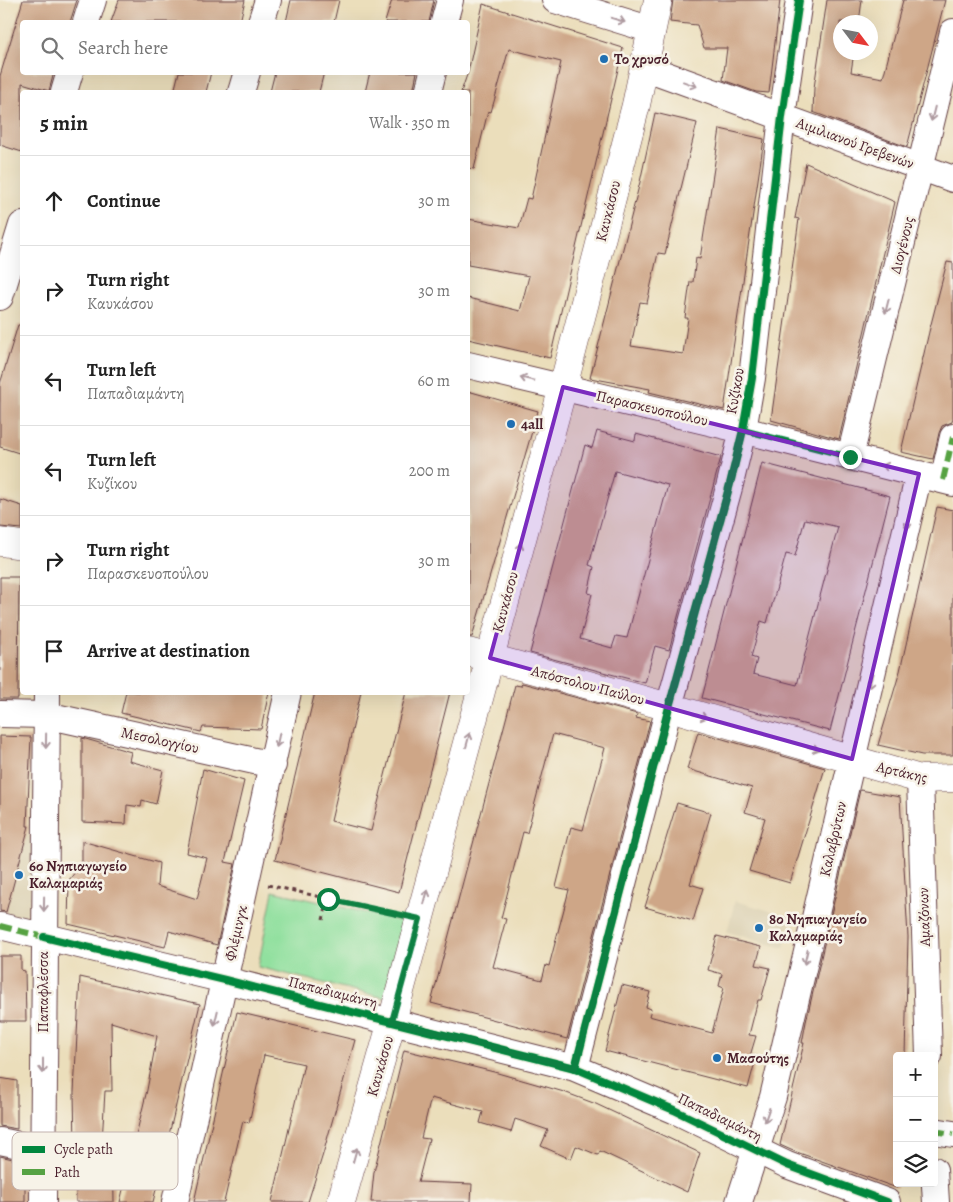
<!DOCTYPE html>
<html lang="en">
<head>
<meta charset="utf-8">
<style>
  body { margin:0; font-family:Alegreya,serif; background:#f6f6f6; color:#222 }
  .controls { position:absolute; right:15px; bottom:15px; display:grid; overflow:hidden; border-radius:5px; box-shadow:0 5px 20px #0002 }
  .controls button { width:45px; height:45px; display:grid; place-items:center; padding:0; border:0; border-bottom:1px solid #e0e0e0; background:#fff; color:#222; font:25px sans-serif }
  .compass { position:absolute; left:833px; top:15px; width:45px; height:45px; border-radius:50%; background:#fff; box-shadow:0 5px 20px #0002; rotate:122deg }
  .stop { position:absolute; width:15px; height:15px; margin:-11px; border:4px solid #0b8043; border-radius:50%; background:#fff }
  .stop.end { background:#0b8043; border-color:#fff; box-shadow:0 1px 5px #0008 }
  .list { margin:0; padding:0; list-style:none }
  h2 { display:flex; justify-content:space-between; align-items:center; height:65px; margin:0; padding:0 20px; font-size:21px }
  h2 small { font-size:16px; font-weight:400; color:#767676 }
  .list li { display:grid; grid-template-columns:32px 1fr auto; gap:15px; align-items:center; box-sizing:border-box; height:90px; padding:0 20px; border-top:1px solid #e0e0e0 }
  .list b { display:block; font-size:19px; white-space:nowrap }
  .list p { margin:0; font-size:16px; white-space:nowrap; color:#767676 }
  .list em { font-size:16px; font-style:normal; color:#767676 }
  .icon { flex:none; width:28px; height:28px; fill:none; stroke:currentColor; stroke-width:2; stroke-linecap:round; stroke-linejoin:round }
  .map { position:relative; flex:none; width:953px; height:1202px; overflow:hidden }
  .search { position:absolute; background:#fff; box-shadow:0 5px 20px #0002; left:20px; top:20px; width:450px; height:55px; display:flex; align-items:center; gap:12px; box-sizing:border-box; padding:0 18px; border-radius:5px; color:#767676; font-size:19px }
  .panel { position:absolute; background:#fff; box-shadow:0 5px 20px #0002; left:20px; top:90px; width:450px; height:605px; border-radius:5px }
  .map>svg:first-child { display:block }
  .built { fill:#dbd0b1 }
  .green { fill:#91e09f; stroke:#6e8065 }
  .building { fill:#cea687; fill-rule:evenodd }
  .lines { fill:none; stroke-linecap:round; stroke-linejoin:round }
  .minor-casing { stroke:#623c41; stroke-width:28 }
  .major-casing { stroke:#623c41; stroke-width:29 }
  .path { stroke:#623c41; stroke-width:3; stroke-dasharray:4 4; stroke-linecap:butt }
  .minor { stroke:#fff; stroke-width:26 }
  .major { stroke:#fff; stroke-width:28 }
  .quiet { stroke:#56a243; stroke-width:6; stroke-dasharray:12 6; stroke-linecap:butt }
  .cycleway-casing { stroke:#f7f3e8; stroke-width:11 }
  .cycleway { stroke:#00873e; stroke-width:8 }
  .oneway { stroke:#ae9aa0 }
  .route { stroke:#0b8043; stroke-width:6 }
  .marked { fill:#7b2cbf; fill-opacity:0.2; stroke:#7b2cbf; stroke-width:4; stroke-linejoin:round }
  .poi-dot { fill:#1f6fb2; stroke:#f7f3e8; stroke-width:2 }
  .labels { text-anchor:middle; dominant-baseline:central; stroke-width:5; stroke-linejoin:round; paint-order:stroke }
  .poi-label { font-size:15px; font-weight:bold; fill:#4a1f2b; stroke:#f7f3e8; text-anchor:start }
  .street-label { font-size:15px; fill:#4a1f2b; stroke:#f7f3e8 }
  .key { fill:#f7f3e8; stroke:#c3b3af; stroke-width:1 }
  .key-label { font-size:14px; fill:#4a1f2b }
</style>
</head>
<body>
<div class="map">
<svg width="953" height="1202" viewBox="0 0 953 1202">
  <rect width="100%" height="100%" fill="#f7f3e8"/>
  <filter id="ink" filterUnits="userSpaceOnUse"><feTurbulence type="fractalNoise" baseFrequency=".02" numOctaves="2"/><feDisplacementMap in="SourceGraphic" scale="10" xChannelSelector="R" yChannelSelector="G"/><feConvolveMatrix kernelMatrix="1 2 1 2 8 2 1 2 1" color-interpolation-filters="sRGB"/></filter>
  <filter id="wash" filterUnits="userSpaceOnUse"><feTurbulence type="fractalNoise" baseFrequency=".0096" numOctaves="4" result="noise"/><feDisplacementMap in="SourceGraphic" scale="20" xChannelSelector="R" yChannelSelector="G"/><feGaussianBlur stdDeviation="1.12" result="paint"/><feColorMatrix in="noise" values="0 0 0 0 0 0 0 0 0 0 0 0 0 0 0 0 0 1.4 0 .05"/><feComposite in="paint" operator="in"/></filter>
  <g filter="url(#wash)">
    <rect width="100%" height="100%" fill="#ebdebb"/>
    <path class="built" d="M0,834L38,836L37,923L0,915Z
      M735,901L792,917L784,948L727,932Z"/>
    <path class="green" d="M273,891L405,922L385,998L258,967Z"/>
    <g id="blocks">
      <path class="building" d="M23,0H77L70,22H22V72H54L49,91L22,83V152L0,145V76Z
        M119,0H245L240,22H111Z
        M291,0H339L334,22H286Z
        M392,0H434L429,22H385Z
        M673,0H780L769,93L756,92L723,80L727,48H704L697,25L670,22Z
        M827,0H862L859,22H840V52H854L851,72L883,78L903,0H945L907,147L813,112L814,88Z
        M483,4L623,48L550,358L468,339V298L520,311L529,276L468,265V219L519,228L527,198L531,199L561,62L509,49L491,112L488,111L474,169L468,168V92H461L468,72Z
        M179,72H211L206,92H174Z
        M275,72H324L319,92H270Z
        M370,72H417L413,92H365Z
        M655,113L697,123L665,254L658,253L647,303L640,302L631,346L683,354L688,318H685L690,282H693L696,258L700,259L720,129L764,139L724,410L649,392L650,389L590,378L640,182Z
        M806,163L895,202L839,439L771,420L799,219L795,218Z
        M947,262L953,263V418L952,422L942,426L939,433L933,459L901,452L929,332Z
        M18,325H22V454L0,447V384Z
        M468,391L538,411L472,637H468Z
        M597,431L635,441L636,434L721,457L669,650L655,646L645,683L530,653L585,445L592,448ZM615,471L668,485L627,638L616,636L612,648L580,639L592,594L588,593L594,567L589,565Z
        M762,463L890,496L830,731L702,698ZM805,519L838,527L797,685L753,674L757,659L751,657L761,621L767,623L786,554L795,556Z
        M0,499L22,506V529L0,527Z
        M937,507L953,510V755H922L878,745L900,671Z
        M0,577H19L18,699H0Z
        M522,683L637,714L636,718L650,721L567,1039L431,1003L515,685L521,686ZM553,734L605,748L583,830L571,827L556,887L569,890L549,966L546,965L542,980L493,967L506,919L501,918L523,832L527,833Z
        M126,692H269L261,729L203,727L201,732L121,713Z
        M315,692H361L331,821L371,831L406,692H450L399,892L275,860Z
        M698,732L825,768L790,883L749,871L765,818L745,812L752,788L687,769Z
        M0,736L31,737L27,826H29L6,912L0,911Z
        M82,738L131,752L129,761L163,770L156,804L142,800L141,807L127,805L126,824L82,822Z
        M203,769L244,781L225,862L235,864L217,945L169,931L165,947L68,924L69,880L82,863V841L159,863L157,886L197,899L207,858L187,853Z
        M860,790L900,797L908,937L905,1056H897V1188L791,1150L780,1145L804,1043H802L806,1022Z
        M677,803L711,813L690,884L703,888L693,921L645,907Z
        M717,936L761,947L756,965L770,968L761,1000H758L749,1035L756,1036L750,1056L756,1058L748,1088L605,1051L622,985L650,992L646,1007L651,1009L649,1016L712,1033L724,988L719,986L722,974L708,970Z
        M0,956H21V970L25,971L26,1021H0Z
        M80,977L200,1004L153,1202H120L147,1090L157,1036L111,1022L112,1091H105L102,1142H113L114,1202H76L74,1092Z
        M237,1012L355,1040L323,1154L308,1202H272L304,1064L264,1055L249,1123L243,1121L224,1202H194Z
        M404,1050L494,1072L564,1092L596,1104L700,1153L687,1192L600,1151L598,1155L576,1146L571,1159L541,1146L548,1130L515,1119L511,1132L480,1123L483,1112L431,1098L421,1138L429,1139L418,1182L472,1184L471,1202H371L374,1172Z
        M0,1078L17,1081V1129L0,1126Z
        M0,1156L25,1162V1202H0Z"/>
    </g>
  </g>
  <g filter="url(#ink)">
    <use href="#blocks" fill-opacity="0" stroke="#623c41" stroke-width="1"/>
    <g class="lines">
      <defs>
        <path id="minor" d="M555,0L652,30
          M86,22L93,0
          M261,22L268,0
          M444,22L450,0
          M644,67L953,179
          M64,92L70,72
          M241,92L247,72
          M428,92L433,72
          M0,297L22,225
          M468,365L743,430L953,483
          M850,457L953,32
          M943,480L953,437
          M0,714L46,715L273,765
          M920,779L929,1056
          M0,926L225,980L575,1068L674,1110L787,1165L887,1202
          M575,1068L669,707L730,484L743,430L752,378L782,117L799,0
          M934,1131L953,1134
          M0,1141L43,1150
          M934,1170L936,1202
          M43,1202L47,692
          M175,1202L288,692
          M739,1202L773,1097L919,474"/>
        <path id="major" d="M0,542L22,545
          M468,652L669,707L920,779L953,778
          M341,1202L392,1021L563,387L636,105L658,0"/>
      </defs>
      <use href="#minor" class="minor-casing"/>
      <use href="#major" class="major-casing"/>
      <path class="path" d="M268,885L396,914
        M323,920L328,899"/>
      <use href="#minor" class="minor"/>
      <use href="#major" class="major"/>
      <path class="quiet" d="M943,480L953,437
        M0,926L44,937
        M934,1131L953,1134"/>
      <defs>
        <path id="cycleway" d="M44,937L225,980L575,1068L674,1110L787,1165L887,1202
          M575,1068L669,707L730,484L743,430L752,378L782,117L799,0"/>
      </defs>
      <use href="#cycleway" class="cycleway-casing"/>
      <use href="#cycleway" class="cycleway"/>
    </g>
    <defs><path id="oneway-shaft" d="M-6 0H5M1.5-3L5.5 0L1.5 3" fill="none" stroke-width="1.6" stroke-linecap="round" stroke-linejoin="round" transform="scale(1.25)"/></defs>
    <g class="oneway">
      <use href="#oneway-shaft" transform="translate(618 20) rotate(17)"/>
      <use href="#oneway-shaft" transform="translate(690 84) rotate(20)"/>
      <use href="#oneway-shaft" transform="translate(933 114) rotate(104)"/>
      <use href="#oneway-shaft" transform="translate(887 306) rotate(104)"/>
      <use href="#oneway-shaft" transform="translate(527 379) rotate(-167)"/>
      <use href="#oneway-shaft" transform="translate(889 467) rotate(-166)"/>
      <use href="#oneway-shaft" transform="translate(908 522) rotate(103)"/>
      <use href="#oneway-shaft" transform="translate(519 550) rotate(-75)"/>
      <use href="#oneway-shaft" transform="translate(871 680) rotate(103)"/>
      <use href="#oneway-shaft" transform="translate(700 716) rotate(16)"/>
      <use href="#oneway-shaft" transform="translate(278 740) rotate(102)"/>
      <use href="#oneway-shaft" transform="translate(468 740) rotate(-75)"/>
      <use href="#oneway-shaft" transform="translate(46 741) rotate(91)"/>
      <use href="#oneway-shaft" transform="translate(812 748) rotate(16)"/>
      <use href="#oneway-shaft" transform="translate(426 897) rotate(-75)"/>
      <use href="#oneway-shaft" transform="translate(44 904) rotate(91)"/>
      <use href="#oneway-shaft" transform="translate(806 957) rotate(103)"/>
      <use href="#oneway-shaft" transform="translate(216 1018) rotate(103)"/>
      <use href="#oneway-shaft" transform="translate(43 1066) rotate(90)"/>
      <use href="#oneway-shaft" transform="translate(767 1115) rotate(109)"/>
      <use href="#oneway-shaft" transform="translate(355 1155) rotate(-74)"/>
    </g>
  </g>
  <g class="lines" filter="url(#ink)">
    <path class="route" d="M328,899L420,919L392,1021L575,1068L669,707L730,484L743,430L850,457"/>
  </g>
  <path class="marked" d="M563,387L919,474L852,759L490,658Z"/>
  <g class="poi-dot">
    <circle cx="604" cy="59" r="5"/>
    <circle cx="511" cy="424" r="5"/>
    <circle cx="19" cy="875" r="5"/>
    <circle cx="759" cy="928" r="5"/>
    <circle cx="717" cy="1058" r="5"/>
  </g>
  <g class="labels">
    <g class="poi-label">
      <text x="614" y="59">Το χρυσό</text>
      <text x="521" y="424">4all</text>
      <text x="29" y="866">6ο Νηπιαγωγείο<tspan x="29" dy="17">Καλαμαριάς</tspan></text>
      <text x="769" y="919">8ο Νηπιαγωγείο<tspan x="769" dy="17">Καλαμαριάς</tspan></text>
      <text x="727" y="1058">Μασούτης</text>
    </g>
    <g class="street-label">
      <text transform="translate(855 143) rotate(20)">Αιμιλιανού Γρεβενών</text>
      <text transform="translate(608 211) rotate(-76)">Καυκάσου</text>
      <text transform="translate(902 245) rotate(-76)">Διογένους</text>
      <text transform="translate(735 391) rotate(-80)">Κυζίκου</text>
      <text transform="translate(652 408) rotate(13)">Παρασκευοπούλου</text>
      <text transform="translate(505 602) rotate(-75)">Καυκάσου</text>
      <text transform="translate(588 685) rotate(15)">Απόστολου Παύλου</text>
      <text transform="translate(160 740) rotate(12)">Μεσολογγίου</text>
      <text transform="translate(902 772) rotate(13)">Αρτάκης</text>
      <text transform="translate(833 839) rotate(-77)">Καλαβρύτων</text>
      <text transform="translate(924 917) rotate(-92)">Αμαζόνων</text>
      <text transform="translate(236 933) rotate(-77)">Φλέμινγκ</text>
      <text transform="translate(43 992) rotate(-90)">Παπαφλέσσα</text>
      <text transform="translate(333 992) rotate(14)">Παπαδιαμάντη</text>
      <text transform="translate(380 1066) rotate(-74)">Καυκάσου</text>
      <text transform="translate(720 1117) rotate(26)">Παπαδιαμάντη</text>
    </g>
  </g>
  <rect x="12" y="1132" width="166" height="58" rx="8" class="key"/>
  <rect x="22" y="1146" width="23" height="7" fill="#00873e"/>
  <rect x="22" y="1169" width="23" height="6" fill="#56a243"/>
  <g class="key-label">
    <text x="54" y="1154">Cycle path</text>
    <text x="54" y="1177">Path</text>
  </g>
</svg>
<div class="controls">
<button>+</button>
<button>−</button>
<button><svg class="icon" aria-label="layers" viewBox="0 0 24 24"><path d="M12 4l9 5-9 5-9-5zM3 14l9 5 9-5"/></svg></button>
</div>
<svg class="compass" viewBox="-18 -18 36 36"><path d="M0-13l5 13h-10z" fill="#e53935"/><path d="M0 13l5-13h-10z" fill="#767676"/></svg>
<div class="stop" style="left:328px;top:899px"></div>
<div class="stop end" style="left:850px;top:457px"></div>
<div class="search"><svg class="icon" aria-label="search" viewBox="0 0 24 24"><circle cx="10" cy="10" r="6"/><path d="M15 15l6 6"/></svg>Search here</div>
<section class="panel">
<h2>5 min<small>Walk · 350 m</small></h2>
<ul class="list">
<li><svg class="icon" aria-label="ahead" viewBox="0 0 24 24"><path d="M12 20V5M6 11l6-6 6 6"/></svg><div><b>Continue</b></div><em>30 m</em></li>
<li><svg class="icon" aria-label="right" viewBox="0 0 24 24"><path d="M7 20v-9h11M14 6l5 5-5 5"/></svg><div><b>Turn right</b><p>Καυκάσου</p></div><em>30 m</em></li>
<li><svg class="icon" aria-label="left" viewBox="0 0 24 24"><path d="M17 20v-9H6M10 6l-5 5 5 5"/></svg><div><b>Turn left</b><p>Παπαδιαμάντη</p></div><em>60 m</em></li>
<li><svg class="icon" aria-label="left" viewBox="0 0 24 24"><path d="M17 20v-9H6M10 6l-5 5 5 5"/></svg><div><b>Turn left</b><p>Κυζίκου</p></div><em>200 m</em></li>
<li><svg class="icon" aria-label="right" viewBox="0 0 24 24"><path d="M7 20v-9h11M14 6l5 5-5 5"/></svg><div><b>Turn right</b><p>Παρασκευοπούλου</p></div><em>30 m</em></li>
<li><svg class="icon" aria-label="arrive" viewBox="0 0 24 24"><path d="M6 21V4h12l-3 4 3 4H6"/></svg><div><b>Arrive at destination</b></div></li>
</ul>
</section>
</div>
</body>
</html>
